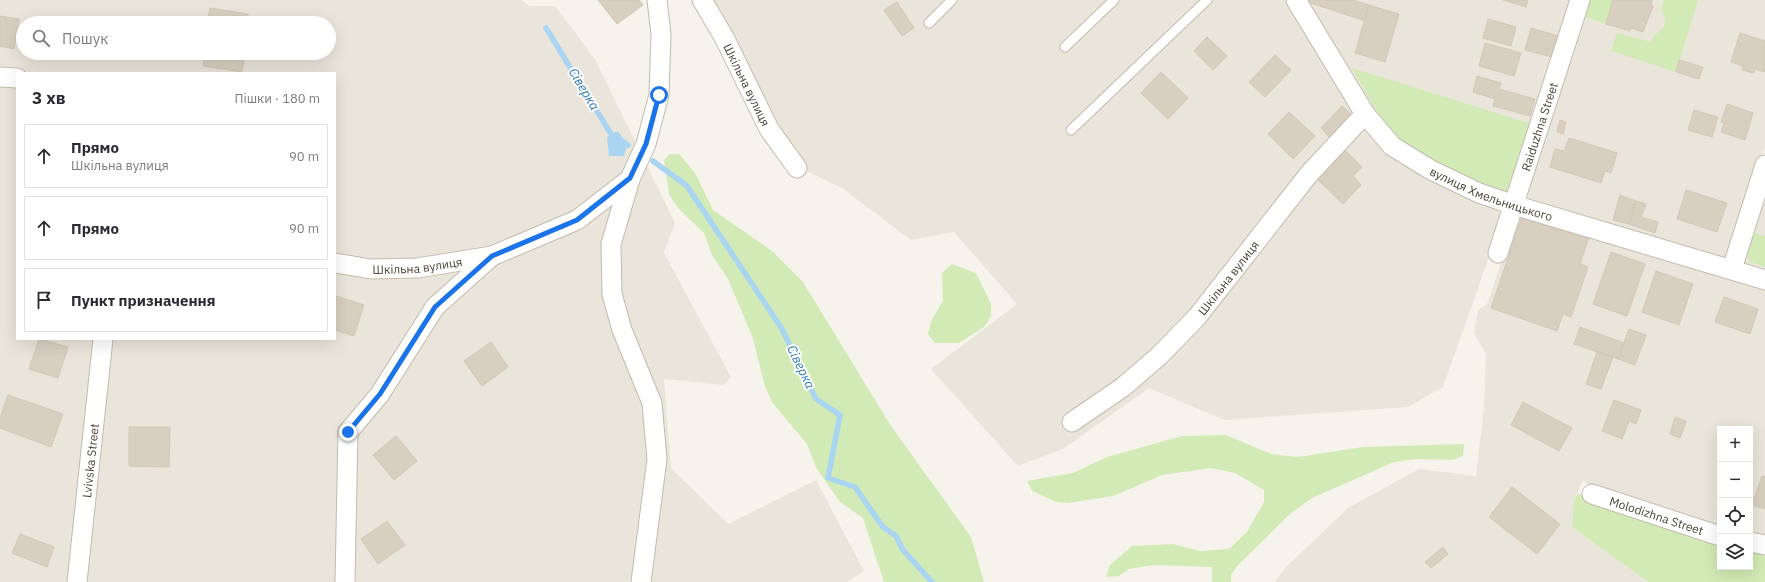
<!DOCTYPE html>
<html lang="uk">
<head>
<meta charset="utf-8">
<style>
  body { margin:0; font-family:"IBM Plex Sans",sans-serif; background:#f7f7f7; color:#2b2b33 }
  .controls { position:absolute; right:12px; bottom:12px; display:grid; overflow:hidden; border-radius:0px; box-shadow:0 4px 16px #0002 }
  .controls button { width:36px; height:36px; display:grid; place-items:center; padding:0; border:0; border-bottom:1px solid #e1e1e2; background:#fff; color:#2b2b33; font:20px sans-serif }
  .stop { position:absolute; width:12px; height:12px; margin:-9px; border:3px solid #1a73e8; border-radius:50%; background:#fff }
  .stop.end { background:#1a73e8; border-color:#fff; box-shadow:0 1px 4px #0008 }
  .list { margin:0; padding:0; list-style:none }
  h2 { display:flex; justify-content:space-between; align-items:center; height:52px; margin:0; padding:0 16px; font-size:17px }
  h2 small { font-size:13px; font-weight:400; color:#7c7c81 }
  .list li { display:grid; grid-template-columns:26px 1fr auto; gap:12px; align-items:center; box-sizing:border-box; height:64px; margin:0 8px 8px; padding:0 8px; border:1px solid #e1e1e2; border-radius:0px }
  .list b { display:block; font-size:15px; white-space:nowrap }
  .list p { margin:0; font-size:13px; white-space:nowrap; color:#7c7c81 }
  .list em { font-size:13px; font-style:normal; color:#7c7c81 }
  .icon { flex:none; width:22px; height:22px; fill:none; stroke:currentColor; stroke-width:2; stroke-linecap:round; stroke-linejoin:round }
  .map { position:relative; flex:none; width:1765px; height:582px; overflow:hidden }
  .search { position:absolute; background:#fff; box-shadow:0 4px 16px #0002; left:16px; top:16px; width:320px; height:44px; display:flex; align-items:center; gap:10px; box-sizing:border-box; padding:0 14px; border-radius:22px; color:#7c7c81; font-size:15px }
  .panel { position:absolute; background:#fff; box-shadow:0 4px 16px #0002; left:16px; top:72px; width:320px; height:268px; border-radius:0px }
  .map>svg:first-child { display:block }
  .residential { fill:#eae5da; fill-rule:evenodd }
  .green { fill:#d2eab5 }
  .water { fill:#a9d4f2 }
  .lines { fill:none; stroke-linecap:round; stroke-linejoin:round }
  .stream { stroke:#a9d4f2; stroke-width:5.5 }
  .building { fill:#d8cfc1; stroke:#d3c7b4 }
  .lane-casing { stroke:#c2bbae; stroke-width:11 }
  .street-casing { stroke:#c2bbae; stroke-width:21 }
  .lane { stroke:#fff; stroke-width:9 }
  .street { stroke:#fff; stroke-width:19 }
  .route { stroke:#1a73e8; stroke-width:5 }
  .labels { text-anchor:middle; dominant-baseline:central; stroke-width:4; stroke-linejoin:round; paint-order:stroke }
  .street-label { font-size:12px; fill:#4b4439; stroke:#fff }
  .water-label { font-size:13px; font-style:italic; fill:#2e7ab2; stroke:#fff }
</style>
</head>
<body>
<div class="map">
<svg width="1765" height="582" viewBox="0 0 1765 582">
  <rect width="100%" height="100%" fill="#f6f3ec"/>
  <path class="residential" d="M0,0H522L529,6H555L595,59L675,223L664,253L731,377L724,385L664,379L671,468L728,524L816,480L864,571L847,582H0ZM23,23H329V53H23ZM17,73H335V339H17Z
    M711,0H1290L1365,121L1498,210L1501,223L1443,387L1408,407L1224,420L1149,388L1063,449L1018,466L931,369L1017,304L954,232L911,240L842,188L808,172L775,124Z
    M1302,0H1575L1513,192L1505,197L1395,143Z
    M1585,0H1765V147L1732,249L1728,256L1720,260L1529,198L1526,191Z
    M1765,183V275L1749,270L1744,262Z
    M1518,214L1765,286V539L1750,535V429H1720V529L1594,488L1583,480L1574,501L1572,527L1648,582H1274L1288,565L1348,508L1419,469L1476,476L1484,408L1486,354L1474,333L1478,310L1487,304Z"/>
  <path class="green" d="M1588,0H1613L1606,24L1583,16Z
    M1664,0H1698L1676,72L1611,51L1617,33L1651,42L1654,35C1666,29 1668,21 1661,9Z
    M1352,68L1532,124L1511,189L1503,192L1435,163L1398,139L1376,110Z
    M670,154H679L695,173L713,210L772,251L803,282L891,426L971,537L984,582H884L863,518L840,502L817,469L807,444L772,402L765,386L753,338L728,279L712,255L704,233L678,208L669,194L664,160Z
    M1751,232L1765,236V267L1750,262L1745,251Z
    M952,264L976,273L991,304V317L984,327L959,343H935L928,334L931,321L943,301L942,273Z
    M1226,435L1271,454L1298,457L1363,447L1464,444L1463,456L1453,460L1417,459L1394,462L1312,498L1291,513L1238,565L1231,575V582H1212V567L1153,565L1129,569L1119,576L1106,577L1110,565L1132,546L1173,544L1200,551L1229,549L1247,532L1264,502V490L1235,473L1211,468L1162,475L1113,496L1068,503L1056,502L1032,491L1027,481L1073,473L1107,457L1182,436Z
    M1578,493L1591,500L1720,542V567H1750V548L1765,551V582H1648L1572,527L1574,501Z"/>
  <path class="water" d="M618,131L627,145L624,156H609L607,137Z"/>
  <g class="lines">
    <path class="stream" d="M546,28L611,134L628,145
      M653,161L687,186L782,329L816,399L840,415L828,478L855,487L883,527L896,536L903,550L932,582"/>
  </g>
  <path class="building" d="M598,0H639L643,5L617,24Z
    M1309,0H1353L1369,5L1365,21L1311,3Z
    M1503,0H1528L1526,7Z
    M1613,0H1652L1651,5L1653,6L1643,32L1631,28L1630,31L1606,24Z
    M897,2L914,28L902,36L884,10Z
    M1369,5L1399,14L1385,62L1355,53Z
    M210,8L248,14L247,23H207Z
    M0,16L19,19L14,49L0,46Z
    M45,19L71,23H45Z
    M1488,19L1516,27L1511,46L1483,38Z
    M1531,28L1558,36L1552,57L1525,50Z
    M1740,33L1765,41V72L1755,69L1754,73L1742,70L1743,66L1731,62Z
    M1207,37L1227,56L1213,70L1194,51Z
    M1485,43L1521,53L1514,76L1479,66Z
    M205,53H245L242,72L203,66Z
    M1275,55L1291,70L1265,97L1249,82Z
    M1679,60L1703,67L1699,79L1676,72Z
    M1161,72L1188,98L1168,119L1141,93Z
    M1477,76L1501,83L1499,89L1535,99L1530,116L1493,106L1495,99L1473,92Z
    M1727,104L1753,113L1745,140L1721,132L1724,123L1721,122Z
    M1342,106L1353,116L1331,139L1321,128Z
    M1694,110L1718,117L1712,137L1688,130Z
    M1289,112L1315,136L1293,159L1268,134Z
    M1560,120L1566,122L1563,134L1557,132Z
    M1569,138L1617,153L1611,173L1605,171L1601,183L1550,167L1555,149L1564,151Z
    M1345,150L1362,167L1353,176L1361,185L1343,204L1317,179Z
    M1686,190L1727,203L1717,232L1677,219Z
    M1620,195L1636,201L1629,224L1613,220Z
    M1636,201L1646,204L1641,217L1658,222L1655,233L1629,224Z
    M1523,214L1589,237L1580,264L1588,267L1571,317L1563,314L1557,331L1491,308Z
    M1611,252L1645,264L1627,316L1593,304Z
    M1656,271L1693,284L1679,325L1642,312Z
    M336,296L364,305L354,336L335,330Z
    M1724,297L1758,309L1750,334L1715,322Z
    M1580,327L1624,343L1618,359L1574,344Z
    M1629,329L1646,335L1635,365L1618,359Z
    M39,339L68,347L58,378L29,369Z
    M491,342L508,367L482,386L464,361Z
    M1597,352L1613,357L1601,389L1586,384Z
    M8,395L63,414L51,447L0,428V418Z
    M1614,400L1641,410L1636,424L1629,421L1622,439L1602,431Z
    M1523,402L1572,428L1559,451L1511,425Z
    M1675,417L1686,421L1680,438L1670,434Z
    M129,427H170L169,467L129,466Z
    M396,436L417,461L394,480L373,455Z
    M1762,476L1765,477V509L1752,505Z
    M1512,487L1560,524L1537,554L1489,517Z
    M387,521L405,545L378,564L361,539Z
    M20,534L54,547L47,567L12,553Z
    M1443,547L1448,554L1431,568L1425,562Z"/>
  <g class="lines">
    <defs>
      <path id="lane" d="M929,23L952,0
        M1065,47L1114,0
        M1071,130L1207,0"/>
      <g id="street">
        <path id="s1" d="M702,0L725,39L769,129L797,168"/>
        <path id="s2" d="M1296,0L1365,114L1392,146L1431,170L1479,193L1514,205L1765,280"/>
        <path d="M0,77L17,78"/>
        <path d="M630,179L611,244L612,294L622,330L652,403L657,459L641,582"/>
        <path id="s3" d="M1498,253L1580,0"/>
        <path id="s4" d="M335,263L371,269L417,268L492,256L577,220L630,179L646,144L659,95L661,34L657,0"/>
        <path d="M1732,269L1765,165"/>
        <path id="s5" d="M1072,422L1123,387L1159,356L1197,317L1309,174L1365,114"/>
        <path id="s6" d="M1592,494L1720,536"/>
        <path d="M1750,542L1765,545"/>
        <path id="s7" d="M77,582L103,339"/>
        <path d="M345,582L348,432L380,394L435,307L492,256"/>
      </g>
    </defs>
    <use href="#lane" class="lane-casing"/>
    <use href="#street" class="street-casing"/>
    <use href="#lane" class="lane"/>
    <use href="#street" class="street"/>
  </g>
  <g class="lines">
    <path class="route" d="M348,432L380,394L435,307L492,256L577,220L630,178L646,144L659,95"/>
  </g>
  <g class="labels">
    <g class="street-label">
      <text stroke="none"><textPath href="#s1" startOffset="96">Шкільна вулиця</textPath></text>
      <text stroke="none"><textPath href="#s3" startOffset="133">Raiduzhna Street</textPath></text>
      <text stroke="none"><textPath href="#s2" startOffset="286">вулиця Хмельницького</textPath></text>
      <text stroke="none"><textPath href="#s4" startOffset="83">Шкільна вулиця</textPath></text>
      <text stroke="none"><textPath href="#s5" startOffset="214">Шкільна вулиця</textPath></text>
      <text stroke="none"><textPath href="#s7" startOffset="122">Lvivska Street</textPath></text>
      <text stroke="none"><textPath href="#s6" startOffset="68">Molodizhna Street</textPath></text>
    </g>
    <g class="water-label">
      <text transform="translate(584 89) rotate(59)">Сіверка</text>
      <text transform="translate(801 367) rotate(64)">Сіверка</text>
    </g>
  </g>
</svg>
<div class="controls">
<button>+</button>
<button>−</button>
<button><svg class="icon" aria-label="locate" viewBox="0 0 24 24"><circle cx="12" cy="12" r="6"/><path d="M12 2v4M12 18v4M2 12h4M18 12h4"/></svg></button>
<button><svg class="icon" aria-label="layers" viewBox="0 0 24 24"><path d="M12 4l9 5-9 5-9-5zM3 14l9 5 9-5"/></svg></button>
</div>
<div class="stop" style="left:659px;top:95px"></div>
<div class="stop end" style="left:348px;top:432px"></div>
<div class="search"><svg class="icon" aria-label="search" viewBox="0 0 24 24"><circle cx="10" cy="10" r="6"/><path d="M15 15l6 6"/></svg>Пошук</div>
<section class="panel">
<h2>3 хв<small>Пішки · 180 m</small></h2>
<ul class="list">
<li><svg class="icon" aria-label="ahead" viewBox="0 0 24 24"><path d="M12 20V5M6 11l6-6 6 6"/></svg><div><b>Прямо</b><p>Шкільна вулиця</p></div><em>90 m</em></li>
<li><svg class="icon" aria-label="ahead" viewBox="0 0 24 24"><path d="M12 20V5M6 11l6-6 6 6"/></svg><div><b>Прямо</b></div><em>90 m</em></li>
<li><svg class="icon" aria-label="arrive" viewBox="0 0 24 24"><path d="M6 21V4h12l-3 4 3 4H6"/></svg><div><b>Пункт призначення</b></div></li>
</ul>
</section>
</div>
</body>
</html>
